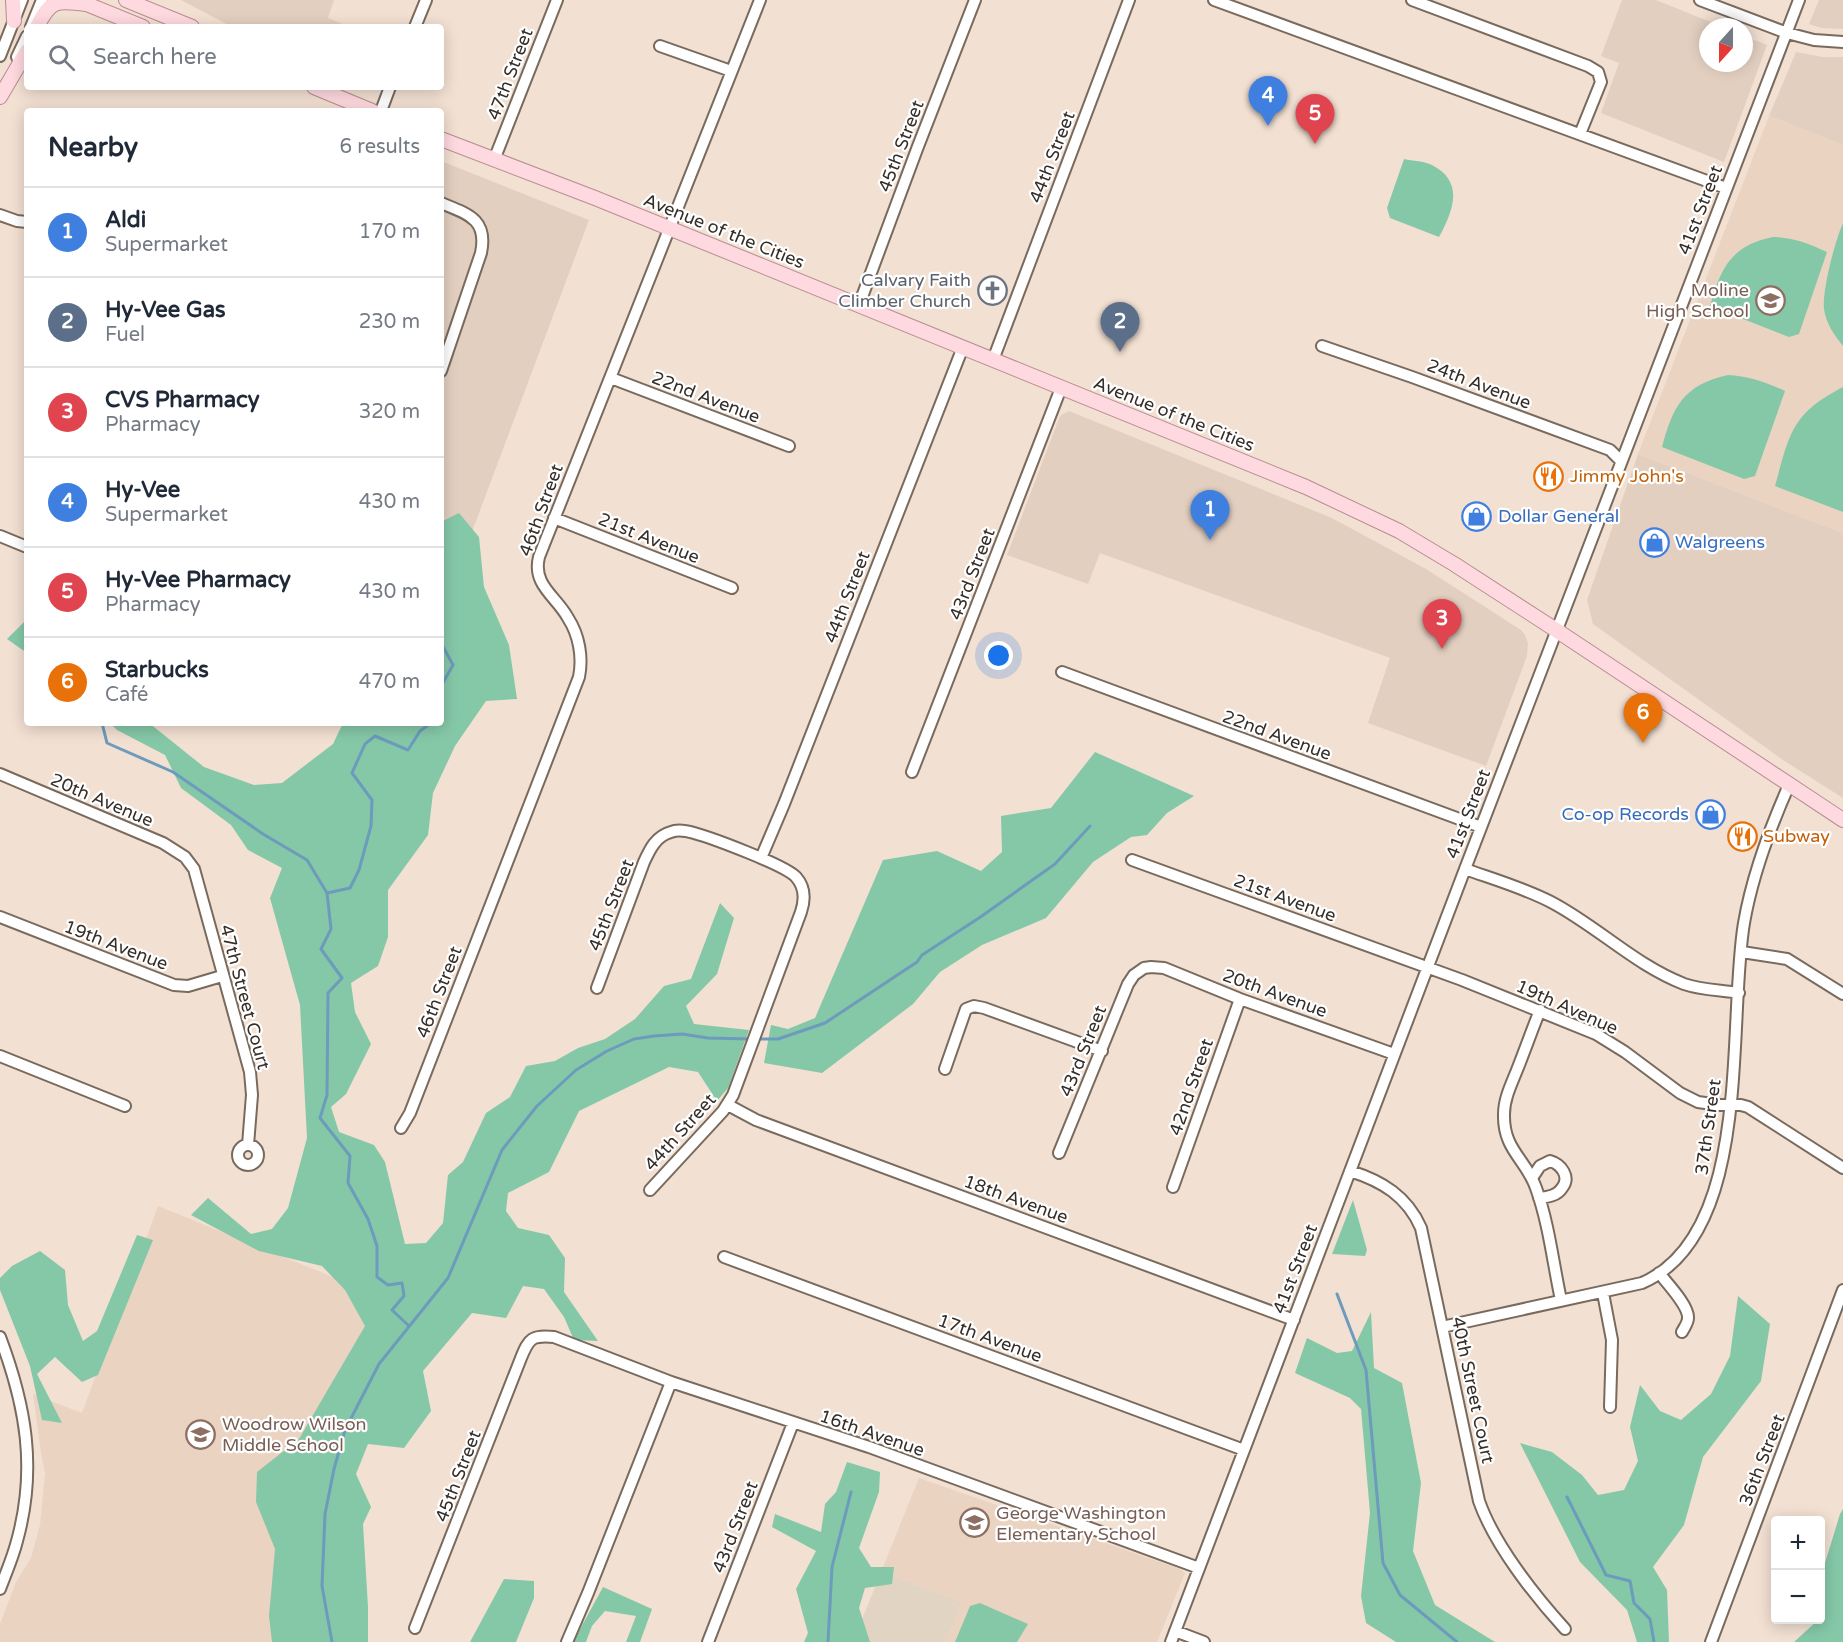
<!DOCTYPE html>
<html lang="en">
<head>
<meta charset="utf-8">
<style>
  body { margin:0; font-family:"Varela Round",sans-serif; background:#f2f2f3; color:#1f2937 }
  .controls { position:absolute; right:18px; bottom:18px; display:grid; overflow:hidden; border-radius:6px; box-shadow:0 3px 15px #0003 }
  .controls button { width:54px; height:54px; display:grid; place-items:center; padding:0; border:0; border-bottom:2px solid #e0e1e3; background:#fff; color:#1f2937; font:30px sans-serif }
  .compass { position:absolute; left:1699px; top:18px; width:54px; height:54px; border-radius:50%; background:#fff; box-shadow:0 3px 15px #0003; rotate:201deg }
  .you { position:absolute; left:999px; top:656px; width:21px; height:21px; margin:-15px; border:4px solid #fff; border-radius:50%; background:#1a73e8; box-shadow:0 0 0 9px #1a73e833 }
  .badge { display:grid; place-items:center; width:39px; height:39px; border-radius:50%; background:#d93025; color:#fff; font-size:20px; font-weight:700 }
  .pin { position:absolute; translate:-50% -50px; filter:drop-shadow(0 2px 3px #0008) }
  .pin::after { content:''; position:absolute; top:32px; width:21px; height:18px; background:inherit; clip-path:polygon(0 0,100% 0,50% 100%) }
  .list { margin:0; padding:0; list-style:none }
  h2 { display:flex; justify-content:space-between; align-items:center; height:78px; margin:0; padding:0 24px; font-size:26px }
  h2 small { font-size:20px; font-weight:400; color:#747a83 }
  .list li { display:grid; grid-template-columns:39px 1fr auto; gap:18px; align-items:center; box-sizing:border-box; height:90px; padding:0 24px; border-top:2px solid #e0e1e3 }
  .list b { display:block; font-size:22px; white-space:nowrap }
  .list p { margin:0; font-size:20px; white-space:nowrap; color:#747a83 }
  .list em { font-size:20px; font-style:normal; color:#747a83 }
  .icon { flex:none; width:33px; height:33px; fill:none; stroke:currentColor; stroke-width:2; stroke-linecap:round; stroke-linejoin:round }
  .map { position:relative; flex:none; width:1843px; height:1642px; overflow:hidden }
  .search { position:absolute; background:#fff; box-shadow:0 3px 15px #0003; left:24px; top:24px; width:420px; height:66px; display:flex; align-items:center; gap:15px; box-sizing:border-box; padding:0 21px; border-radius:6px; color:#747a83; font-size:22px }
  .panel { position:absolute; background:#fff; box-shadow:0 3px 15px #0003; left:24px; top:108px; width:420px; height:618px; border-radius:6px }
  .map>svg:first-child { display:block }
  .commercial { fill:#e2cfc0 }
  .industrial { fill:#e2d4c2 }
  .built { fill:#ebd3c1 }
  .green { fill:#85c8a8 }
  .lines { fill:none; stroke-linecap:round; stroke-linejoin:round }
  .stream { stroke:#6c9bbb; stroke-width:3 }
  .minor-casing { stroke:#796a5e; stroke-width:14 }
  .major-casing { stroke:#b88c92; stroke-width:16 }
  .minor { stroke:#fff; stroke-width:10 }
  .major { stroke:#fed9df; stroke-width:14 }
  .labels { text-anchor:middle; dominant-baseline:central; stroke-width:4.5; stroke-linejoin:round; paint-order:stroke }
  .street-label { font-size:18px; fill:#352e29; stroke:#fff }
  .worship-label { font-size:18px; fill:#5b616d; stroke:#fff; text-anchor:end }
  .education-label { font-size:18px; fill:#785e54; stroke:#fff; text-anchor:start }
  .food-label { font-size:18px; fill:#c56008; stroke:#fff; text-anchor:start }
  .shop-label { font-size:18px; fill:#366cbe; stroke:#fff; text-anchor:start }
</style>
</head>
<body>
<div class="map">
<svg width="1843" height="1642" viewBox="0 0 1843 1642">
  <rect width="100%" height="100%" fill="#f2e0d2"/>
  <path class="commercial" d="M181,0H334L328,18L350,27H232Z
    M1622,0H1656L1723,27H1708V63H1744V36L1767,45L1724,162L1601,113L1619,63L1601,56Z
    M1819,0H1843V29L1821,28L1809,24Z
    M1796,52L1823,57H1843V145L1769,116Z
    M441,161L589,220L461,561L441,553Z
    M1069,411L1332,518L1426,569L1521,630L1525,635L1528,643L1527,656L1486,766L1368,723L1390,658L1100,553L1088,584L1007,555L1060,416Z
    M1638,454L1843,533V798L1783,760L1593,624L1587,600Z"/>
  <path class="industrial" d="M881,1572L962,1602L946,1642H853Z"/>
  <path class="built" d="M1769,116L1843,145V533L1638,454Z
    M158,1206L412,1309L285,1642H0V1624L16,1582L31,1558L40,1525L45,1473L41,1453L33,1394L82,1413Z
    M919,1478L1180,1569L1185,1573L1157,1642H946L962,1602L881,1572Z"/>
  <path class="green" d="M1404,159C1413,161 1424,161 1432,165C1465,182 1453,211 1439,237L1390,218L1387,208Z
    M1843,223V346C1834,335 1826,323 1824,309C1822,290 1835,241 1843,223Z
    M1773,237C1793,237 1810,244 1827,252L1799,334L1789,337L1710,306C1721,267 1731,246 1773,237Z
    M1728,375C1748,376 1766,382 1785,391L1755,476L1744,479L1662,447C1673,407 1683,385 1728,375Z
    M1843,387V512L1775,486C1790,433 1791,414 1843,387Z
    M459,513L479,537L484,587L509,645L517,699L486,701L455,746L433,793L428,835L388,890V937L378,966L351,983L355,1012L371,1044L346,1094L331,1107L339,1132L374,1145L385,1162L405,1244L426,1243L443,1223L448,1175L463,1162L486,1113L510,1097L526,1066L555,1061L578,1048L605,1039L635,1019L664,986L691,979L720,903L734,918L717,974L686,1006L694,1024L749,1030L728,1088L717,1101L698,1072L669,1067L579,1111L549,1172L508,1193L506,1211L518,1228L549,1235L565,1258L564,1292L598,1341L574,1340L564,1317L544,1289L523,1286L506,1318L472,1313L423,1371L431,1411L404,1448L368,1444L356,1474L371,1507L363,1524L368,1607V1642H272L269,1616L275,1549L256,1502L257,1472L299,1439L365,1326L345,1290L322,1266L259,1251L191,1215L208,1198L251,1234L272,1229L288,1208L307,1138L300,1005L270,898L282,868L248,850L231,825L181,788L165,755L117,730L110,723H149L204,767L254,785L282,783L333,744L343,723H441V522Z
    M27,619V653L7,639Z
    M1095,752L1194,796L1167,813L1147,835L1131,837L1093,862L1046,918L982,945L940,972L913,1004L822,1073L764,1063L771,1025L788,1029L815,1018L883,860L937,851L981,871L1002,852L1001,816L1051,808Z
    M1353,1200L1367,1250L1365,1256L1332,1254Z
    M137,1235L153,1240L98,1375L82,1382L55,1357L37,1374L62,1423L42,1420L30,1366L0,1290V1278L12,1266L40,1251L65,1270L68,1305L83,1341L97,1331Z
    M1738,1296L1770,1324L1761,1381L1703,1457L1684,1525L1653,1567L1667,1590L1669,1642H1637L1627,1610L1580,1562L1520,1443L1552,1452L1582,1475L1598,1495L1624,1490L1638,1461L1630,1427L1640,1385L1660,1411L1681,1420L1711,1394L1730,1356Z
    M1371,1312L1374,1368L1402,1383L1421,1483L1413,1551L1435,1605L1495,1642H1396L1366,1623L1361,1596L1370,1513L1361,1409L1350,1398L1295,1373L1307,1338L1337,1353L1352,1351Z
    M847,1462L880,1472L879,1492L859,1548L871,1567H894L892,1584L865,1588L859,1608L870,1642H804L808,1633L796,1589L816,1551L772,1527L775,1514L821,1532L825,1504L836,1492Z
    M1843,1509V1642H1794L1818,1620H1820L1821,1576L1840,1514Z
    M504,1579L534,1581V1598L516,1642H470Z
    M603,1587L652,1609L640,1642H626L636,1616L605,1611L592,1626L586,1642H573Z
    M980,1603L1028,1624L1017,1642H955L970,1606Z"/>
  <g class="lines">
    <path class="stream" d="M441,643L453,665L441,686
      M102,723L107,743L173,772L263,834L307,860L327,893L331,929L321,949L342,978L328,993L327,1095L320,1118L350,1156L348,1183L368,1219L377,1246V1277L388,1285L402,1283L404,1296L392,1310L409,1326
      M327,893L350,888L359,870L371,826L372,800L352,773L365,744L375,736L408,750L420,731L431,723
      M756,1039H778L825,1023L917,962L922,955L979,918L1055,864L1090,826
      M1337,1294L1366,1370L1383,1563L1400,1595L1457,1642
      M1567,1497L1606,1575L1630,1581L1634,1603L1650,1619L1654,1642
      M332,1642L322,1586L325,1514L334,1469L345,1430L379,1364L448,1278L502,1150L537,1106L576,1070L607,1051L634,1039L654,1036L682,1034L708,1038L750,1039
      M828,1642L832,1567L851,1492"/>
    <defs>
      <path id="minor" d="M1214,0L1726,188
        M1412,0L1588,66L1598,72L1601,82L1580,134
        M1700,0L1787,33L1814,40L1843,42
        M31,27L42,0
        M415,27L426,0
        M660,46L731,71
        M0,56L22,0
        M17,57L27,36
        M381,111L390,87
        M494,160L557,0
        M441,203C468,214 488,219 481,253L441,371
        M0,215L17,221L27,222
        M859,305L917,149L975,0
        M1322,346L1412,377L1610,450L1621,461
        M993,360L1129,0
        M611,378L789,446
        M554,518L732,588
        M0,536L27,547
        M1062,672L1481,827
        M912,772L1061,388
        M0,774L163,843L185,857L194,869L250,1072L252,1095L248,1145
        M761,858L784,804L963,347
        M1132,860L1462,980L1596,1034L1625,1052L1680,1093L1698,1102L1719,1105H1741L1748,1107L1843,1168
        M1465,869C1493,879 1524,888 1551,902C1597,926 1635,965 1684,984C1701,990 1721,990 1739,993
        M0,917L174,985L188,986L222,976
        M1742,952L1787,959L1843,994
        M597,988L644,862C650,849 656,836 671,832C678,829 687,831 694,833C712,838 785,865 796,877C805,887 805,900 801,912L733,1095L723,1111L650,1190
        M1540,1010C1532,1030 1525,1050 1517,1070C1511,1085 1504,1099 1504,1114C1503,1150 1526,1159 1536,1188C1549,1224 1553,1263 1561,1300
        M0,1056L125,1106
        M945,1069L966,1009L974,1006L984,1008L1102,1051
        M728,1105L756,1120L1294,1320
        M401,1128L410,1113L579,677C583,657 579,635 568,618C556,596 532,585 539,557L760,0
        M238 1155a10 10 0 1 1 20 0a10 10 0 1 1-20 0Z
        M1059,1153L1128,984L1134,975L1144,968L1151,967L1164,968L1240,999L1394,1054
        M1350,1171C1382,1181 1407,1196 1421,1228L1479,1501C1494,1544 1534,1595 1565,1629
        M1532,1178L1540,1166L1550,1161C1561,1164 1571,1177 1562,1188C1557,1196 1547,1197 1539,1198
        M1173,1187L1240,999
        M724,1257L1244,1450
        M1659,1273C1667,1283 1689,1306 1688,1318C1688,1323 1684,1328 1682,1332
        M1603,1293L1612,1340L1610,1407
        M1442,1327L1642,1283C1754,1234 1727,1023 1744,923C1752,877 1770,828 1789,785
        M0,1337C26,1406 37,1469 17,1541C13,1557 6,1573 0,1589
        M415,1628L521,1358C529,1338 532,1335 554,1337L671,1382L869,1447L1199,1568
        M1175,1631L1204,1642
        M567,1642L588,1593L671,1382
        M708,1642L793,1423
        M1171,1642L1465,869L1799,0
        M1711,1642L1843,1290"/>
      <path id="major" d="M13,0L14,21
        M77,0L143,27
        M126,0L192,27
        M37,27C50,0 56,0 86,4
        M314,87L372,111
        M0,97L27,51
        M441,139L595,198L1306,487L1399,531L1454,564L1556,630L1843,820"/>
    </defs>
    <use href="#minor" class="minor-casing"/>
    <use href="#major" class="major-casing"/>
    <use href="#minor" class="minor"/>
    <use href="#major" class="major"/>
  </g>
  <defs>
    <symbol id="church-ring" viewBox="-11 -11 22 22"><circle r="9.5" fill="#fff" stroke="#6b7280" stroke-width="1.5"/><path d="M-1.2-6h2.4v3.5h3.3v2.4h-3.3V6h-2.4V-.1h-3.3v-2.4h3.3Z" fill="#6b7280"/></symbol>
    <symbol id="school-ring" viewBox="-11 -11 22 22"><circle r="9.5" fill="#fff" stroke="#8d6e63" stroke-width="1.5"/><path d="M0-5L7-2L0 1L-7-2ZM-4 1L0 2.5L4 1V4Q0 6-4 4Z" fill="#8d6e63"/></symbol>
    <symbol id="restaurant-ring" viewBox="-11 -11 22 22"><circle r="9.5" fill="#fff" stroke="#e8710a" stroke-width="1.5"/><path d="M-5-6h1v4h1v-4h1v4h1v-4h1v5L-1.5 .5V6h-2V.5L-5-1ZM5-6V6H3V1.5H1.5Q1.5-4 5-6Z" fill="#e8710a"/></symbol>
    <symbol id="shop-ring" viewBox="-11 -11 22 22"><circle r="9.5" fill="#fff" stroke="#3f7fe0" stroke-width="1.5"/><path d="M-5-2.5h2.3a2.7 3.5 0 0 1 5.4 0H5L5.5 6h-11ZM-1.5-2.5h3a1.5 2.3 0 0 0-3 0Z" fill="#3f7fe0"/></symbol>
  </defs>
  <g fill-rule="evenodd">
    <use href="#church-ring" x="976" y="274" width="33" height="33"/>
    <use href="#school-ring" x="1754" y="284" width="33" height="33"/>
    <use href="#restaurant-ring" x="1532" y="460" width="33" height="33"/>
    <use href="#shop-ring" x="1460" y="500" width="33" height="33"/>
    <use href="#shop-ring" x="1638" y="526" width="33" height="33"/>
    <use href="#shop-ring" x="1694" y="798" width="33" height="33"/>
    <use href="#restaurant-ring" x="1726" y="820" width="33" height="33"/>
    <use href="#school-ring" x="184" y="1418" width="33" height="33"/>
    <use href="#school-ring" x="958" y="1506" width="33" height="33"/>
  </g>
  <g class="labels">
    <g class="street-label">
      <text transform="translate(510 74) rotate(-69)">47th Street</text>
      <text transform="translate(901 146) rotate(-69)">45th Street</text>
      <text transform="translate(1052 157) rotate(-69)">44th Street</text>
      <text transform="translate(1700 210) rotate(-69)">41st Street</text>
      <text transform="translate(724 231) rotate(22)">Avenue of the Cities</text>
      <text transform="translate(1479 384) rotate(21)">24th Avenue</text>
      <text transform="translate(706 397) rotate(21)">22nd Avenue</text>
      <text transform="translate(1174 414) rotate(22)">Avenue of the Cities</text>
      <text transform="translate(541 510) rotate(-70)">46th Street</text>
      <text transform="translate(649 538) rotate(22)">21st Avenue</text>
      <text transform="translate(972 574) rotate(-69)">43rd Street</text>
      <text transform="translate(847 597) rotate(-69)">44th Street</text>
      <text transform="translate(1277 735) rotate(20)">22nd Avenue</text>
      <text transform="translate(102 800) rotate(23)">20th Avenue</text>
      <text transform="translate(1468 814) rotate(-69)">41st Street</text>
      <text transform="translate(1285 898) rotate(20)">21st Avenue</text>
      <text transform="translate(611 905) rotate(-69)">45th Street</text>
      <text transform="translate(116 945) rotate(21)">19th Avenue</text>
      <text transform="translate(439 992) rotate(-69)">46th Street</text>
      <text transform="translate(1275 993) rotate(20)">20th Avenue</text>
      <text transform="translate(245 997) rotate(75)">47th Street Court</text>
      <text transform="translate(1567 1007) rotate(24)">19th Avenue</text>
      <text transform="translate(1083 1051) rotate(-68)">43rd Street</text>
      <text transform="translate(1191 1087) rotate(-71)">42nd Street</text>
      <text transform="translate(1708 1127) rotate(-82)">37th Street</text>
      <text transform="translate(680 1132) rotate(-48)">44th Street</text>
      <text transform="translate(1016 1199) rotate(20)">18th Avenue</text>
      <text transform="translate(1295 1269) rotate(-69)">41st Street</text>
      <text transform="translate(990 1338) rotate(20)">17th Avenue</text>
      <text transform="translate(1473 1390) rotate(78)">40th Street Court</text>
      <text transform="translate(872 1433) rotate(19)">16th Avenue</text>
      <text transform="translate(1762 1460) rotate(-69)">36th Street</text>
      <text transform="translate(458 1476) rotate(-69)">45th Street</text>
      <text transform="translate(735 1527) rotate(-69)">43rd Street</text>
    </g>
    <g class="worship-label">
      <text x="971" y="280">Calvary Faith<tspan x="971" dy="21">Climber Church</tspan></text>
    </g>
    <g class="education-label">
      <text x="1749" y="290" text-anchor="end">Moline<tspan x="1749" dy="21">High School</tspan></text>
      <text x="222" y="1424">Woodrow Wilson<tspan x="222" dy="21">Middle School</tspan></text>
      <text x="996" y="1513">George Washington<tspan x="996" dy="21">Elementary School</tspan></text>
    </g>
    <g class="food-label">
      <text x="1570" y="476">Jimmy John's</text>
      <text x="1763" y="836">Subway</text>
    </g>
    <g class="shop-label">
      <text x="1498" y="516">Dollar General</text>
      <text x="1675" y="542">Walgreens</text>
      <text x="1689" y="814" text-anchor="end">Co-op Records</text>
    </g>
  </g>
</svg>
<div class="controls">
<button>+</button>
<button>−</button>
</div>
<svg class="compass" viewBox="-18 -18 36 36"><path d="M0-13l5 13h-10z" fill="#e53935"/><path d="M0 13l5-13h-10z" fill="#747a83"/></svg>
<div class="you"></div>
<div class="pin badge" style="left:1210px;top:540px;background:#3f7fe0">1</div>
<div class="pin badge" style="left:1120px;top:352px;background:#5c6f8a">2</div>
<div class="pin badge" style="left:1442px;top:649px;background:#e0444e">3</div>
<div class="pin badge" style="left:1268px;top:126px;background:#3f7fe0">4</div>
<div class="pin badge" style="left:1315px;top:144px;background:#e0444e">5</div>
<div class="pin badge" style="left:1643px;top:743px;background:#e8710a">6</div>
<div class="search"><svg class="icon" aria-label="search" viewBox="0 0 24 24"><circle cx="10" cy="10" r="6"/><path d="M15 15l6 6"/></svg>Search here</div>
<section class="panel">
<h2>Nearby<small>6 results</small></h2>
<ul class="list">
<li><span class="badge" style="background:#3f7fe0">1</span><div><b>Aldi</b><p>Supermarket</p></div><em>170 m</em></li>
<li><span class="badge" style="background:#5c6f8a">2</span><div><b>Hy-Vee Gas</b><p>Fuel</p></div><em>230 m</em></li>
<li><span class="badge" style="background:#e0444e">3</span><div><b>CVS Pharmacy</b><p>Pharmacy</p></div><em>320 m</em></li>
<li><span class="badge" style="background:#3f7fe0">4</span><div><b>Hy-Vee</b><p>Supermarket</p></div><em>430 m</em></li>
<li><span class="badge" style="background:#e0444e">5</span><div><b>Hy-Vee Pharmacy</b><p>Pharmacy</p></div><em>430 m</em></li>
<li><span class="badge" style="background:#e8710a">6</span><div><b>Starbucks</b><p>Café</p></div><em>470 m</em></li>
</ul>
</section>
</div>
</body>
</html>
